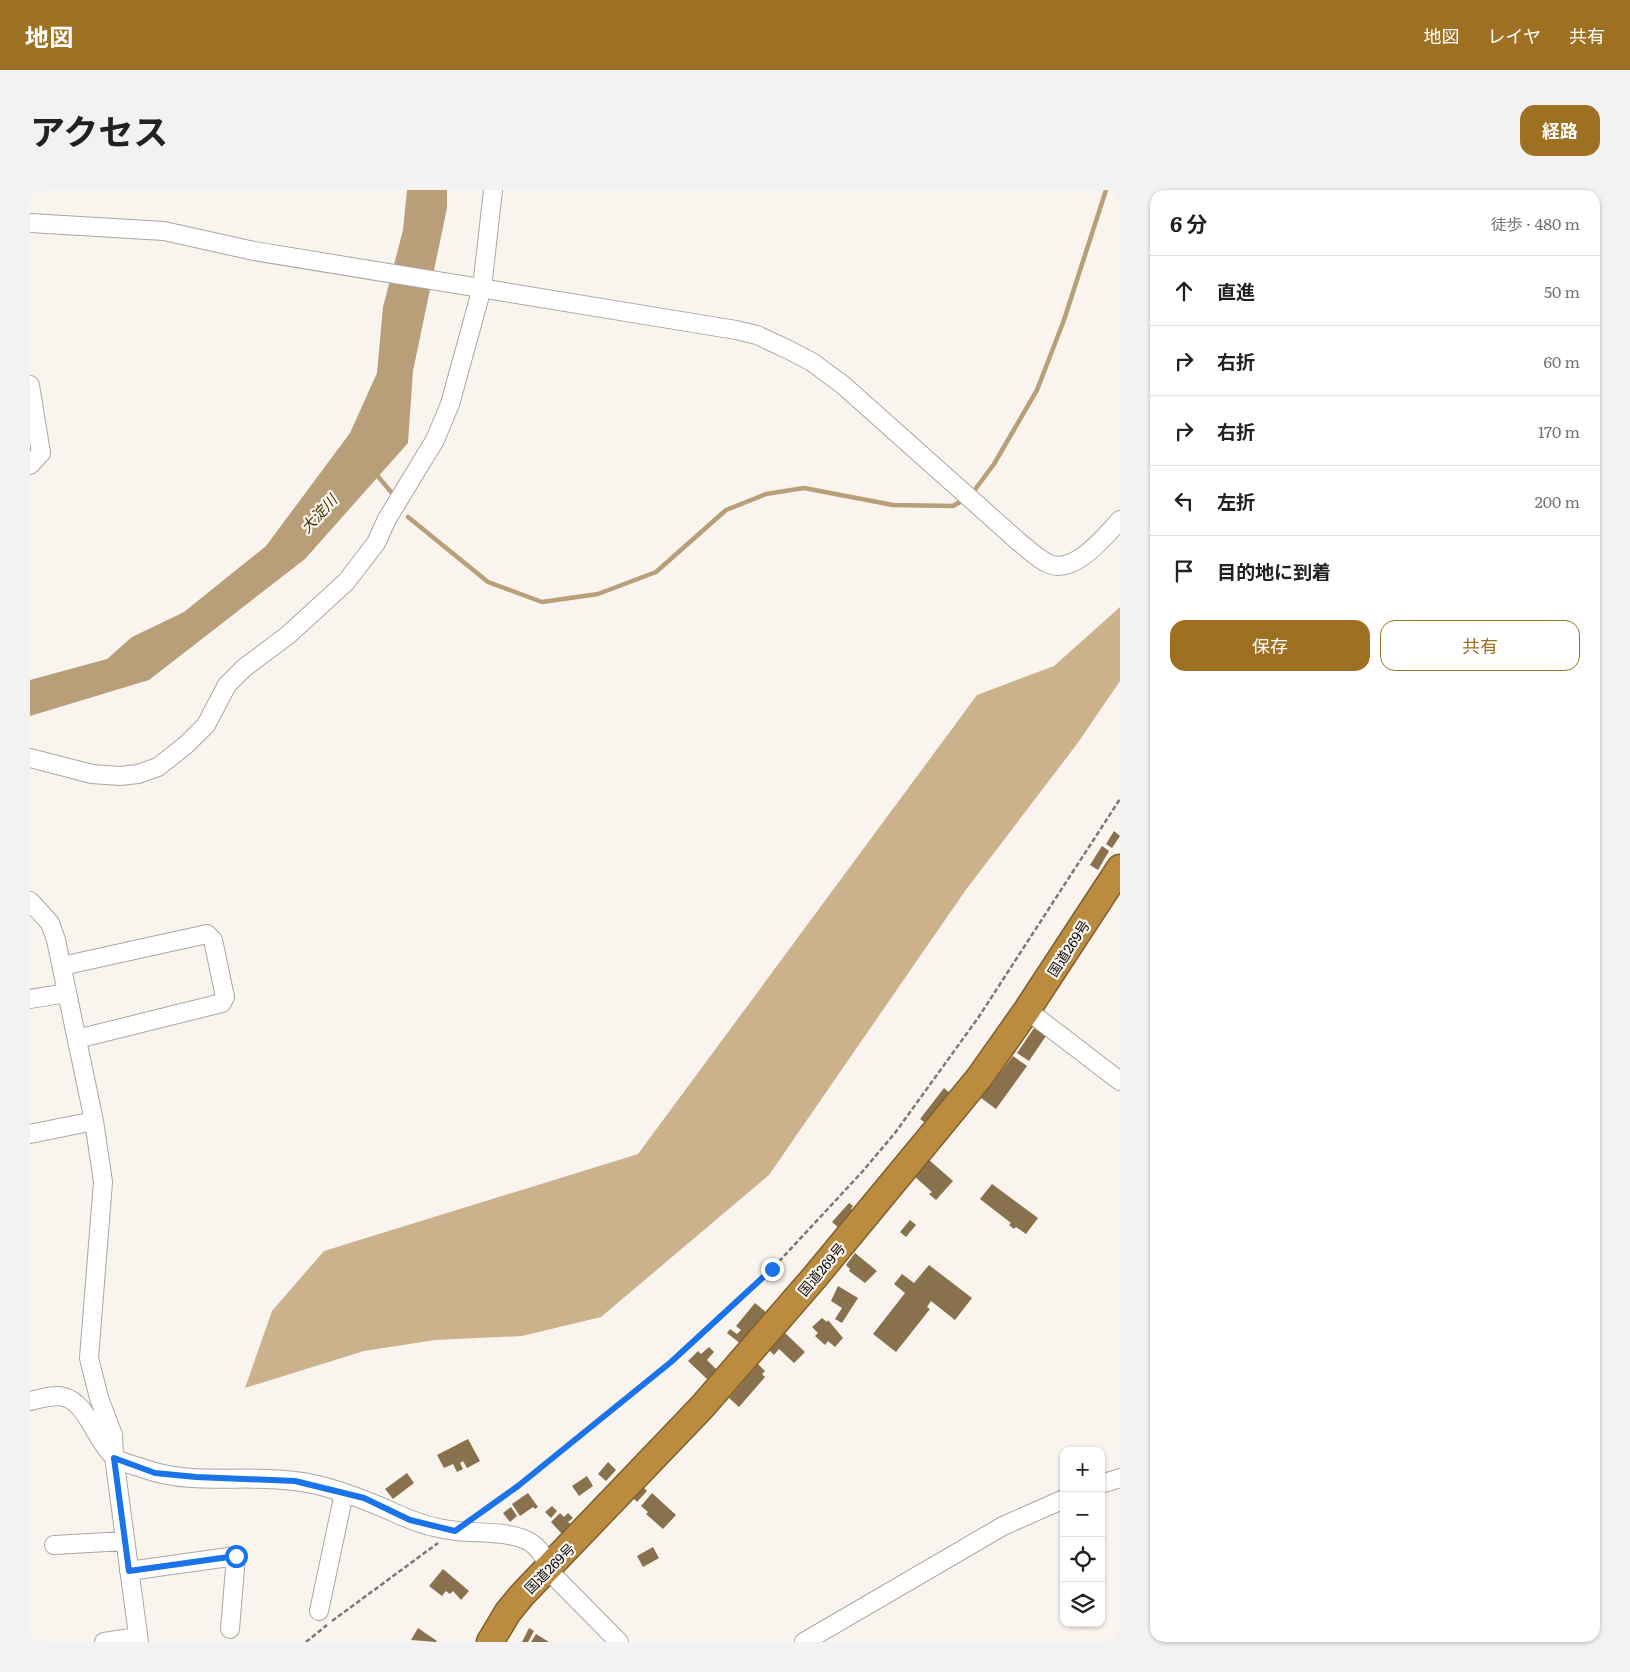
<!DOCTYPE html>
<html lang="ja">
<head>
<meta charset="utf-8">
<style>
  body { margin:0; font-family:Literata,"Noto Sans JP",serif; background:#f2f2f2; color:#202124 }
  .controls { position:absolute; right:15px; bottom:15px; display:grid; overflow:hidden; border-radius:10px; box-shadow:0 1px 4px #0004 }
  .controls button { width:45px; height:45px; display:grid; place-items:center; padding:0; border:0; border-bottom:1px solid #e0e0e0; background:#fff; color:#202124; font:25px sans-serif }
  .stop { position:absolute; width:15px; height:15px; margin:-11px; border:4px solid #1a73e8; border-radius:50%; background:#fff }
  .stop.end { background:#1a73e8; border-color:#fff; box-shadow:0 1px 5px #0008 }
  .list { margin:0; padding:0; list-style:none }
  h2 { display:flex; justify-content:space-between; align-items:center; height:65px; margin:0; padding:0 20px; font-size:21px }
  h2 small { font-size:16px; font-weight:400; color:#757577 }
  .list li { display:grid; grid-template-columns:32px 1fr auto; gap:15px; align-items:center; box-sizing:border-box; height:70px; padding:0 20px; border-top:1px solid #e0e0e0 }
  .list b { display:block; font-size:19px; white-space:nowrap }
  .list em { font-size:16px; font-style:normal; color:#757577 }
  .actions { display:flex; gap:10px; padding:15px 20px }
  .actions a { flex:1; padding:11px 0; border:1px solid #9e7122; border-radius:15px; text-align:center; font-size:18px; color:#9e7122 }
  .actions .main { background:#9e7122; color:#fff }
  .icon { flex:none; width:28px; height:28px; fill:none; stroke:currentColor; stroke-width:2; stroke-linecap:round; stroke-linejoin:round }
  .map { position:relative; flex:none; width:1090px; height:1452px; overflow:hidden; border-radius:15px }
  header { display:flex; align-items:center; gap:30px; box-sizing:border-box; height:70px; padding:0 25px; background:#9e7122; color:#fff }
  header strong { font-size:24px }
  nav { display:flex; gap:28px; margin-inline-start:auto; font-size:18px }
  .intro { display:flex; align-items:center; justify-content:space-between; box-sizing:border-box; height:120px; padding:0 30px }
  h1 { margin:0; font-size:35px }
  .button { padding:12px 22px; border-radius:15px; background:#9e7122; color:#fff; font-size:18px; font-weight:700 }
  main { display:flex; gap:30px; padding:0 30px }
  aside { flex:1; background:#fff; border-radius:15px; box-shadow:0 1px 4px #0004 }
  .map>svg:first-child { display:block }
  .forest { fill:#ccb28c }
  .water { fill:#b89f79 }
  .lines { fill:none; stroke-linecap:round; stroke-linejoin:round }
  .stream { stroke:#b89f79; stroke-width:4.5 }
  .building { fill:#89714d }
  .minor-casing { stroke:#aba7a1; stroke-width:20 }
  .highway-casing { stroke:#7e602d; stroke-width:29 }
  .path { stroke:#7b7975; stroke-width:2.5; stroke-dasharray:5 2.5; stroke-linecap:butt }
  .minor { stroke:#fff; stroke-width:18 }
  .highway { stroke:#bb8c3f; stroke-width:26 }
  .route { stroke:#1a73e8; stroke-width:6 }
  .labels { text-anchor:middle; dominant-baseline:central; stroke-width:4.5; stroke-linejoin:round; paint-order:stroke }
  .street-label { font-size:14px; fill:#0e0d0b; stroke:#f9f4ee }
  .water-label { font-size:15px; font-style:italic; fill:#4a3000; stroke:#f9f4ee }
</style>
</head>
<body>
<header>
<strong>地図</strong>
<nav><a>地図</a><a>レイヤ</a><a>共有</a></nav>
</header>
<div class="intro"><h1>アクセス</h1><a class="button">経路</a></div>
<main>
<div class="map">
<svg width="1090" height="1452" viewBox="0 0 1090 1452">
  <rect width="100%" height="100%" fill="#f9f4ee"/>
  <path class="forest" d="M1090,417V491L1047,554L935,701L739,985L571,1127L492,1146L405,1150L334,1161L215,1198L242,1121L294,1061L608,964L947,505L1024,476Z"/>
  <path class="water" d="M377,0H417V18L383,181L378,253L275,369L119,490L0,526V490L77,469L102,447L154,422L236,356L320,243L347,183L353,117L373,40Z"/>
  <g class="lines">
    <path class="stream" d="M345,283L362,303
      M941,305L964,274L1007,200L1034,130L1076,0
      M378,327L458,392L512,412L568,404L626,382L696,320L736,304L774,298L863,315L923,316L935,309"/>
  </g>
  <path class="building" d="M1084,641L1090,646L1082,658L1076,654Z
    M1072,656L1079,661L1068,680L1060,675Z
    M1004,838L1016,846L999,871L987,863Z
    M983,866L997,876L966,919L951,908Z
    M914,898L921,904L897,934L890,929Z
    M898,969L923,991L906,1010L899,1004L902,1002L884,986Z
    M962,994L1008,1028L996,1044L986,1037L984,1039L979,1035L981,1033L950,1009Z
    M819,1013L823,1016L821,1019L823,1021L809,1038L802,1032Z
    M880,1030L886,1035L876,1047L870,1042Z
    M825,1063L847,1081L835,1093L819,1081L820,1079L816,1075Z
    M899,1075L942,1108L925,1130L901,1111L897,1117L900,1119L866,1162L843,1144L875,1103L864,1094L872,1084L884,1093Z
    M808,1096L828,1108L812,1133L805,1129L812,1118L801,1111Z
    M725,1113L737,1123L711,1154L697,1143L700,1139L707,1144L711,1140L706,1136Z
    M792,1128L797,1132L798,1130L813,1148L805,1157L798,1151L795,1155L785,1146L788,1143L782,1137Z
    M755,1143L775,1162L764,1173L749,1159L744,1165L739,1160Z
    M679,1157L684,1162L677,1170L687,1180L677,1189L658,1171L668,1161L671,1164Z
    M728,1174L735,1181L732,1184L735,1187L709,1217L699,1208Z
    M438,1249L450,1271L437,1278L433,1271L430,1273L433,1279L427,1282L423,1274L414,1278L407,1265Z
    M578,1272L586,1280L576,1291L568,1284Z
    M377,1283L384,1293L363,1309L355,1299Z
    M557,1286L563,1296L549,1306L542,1296Z
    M613,1297L617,1301L607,1312L603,1308Z
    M498,1303L508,1317L505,1319L503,1317L490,1326L482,1314Z
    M622,1303L646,1325L633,1339L616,1324L618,1322L611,1316Z
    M522,1316L527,1321L521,1328L515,1322Z
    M481,1317L487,1326L480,1332L473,1323Z
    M530,1323L534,1327L538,1323L543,1328L538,1332L542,1335L532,1344L521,1332Z
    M623,1357L629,1368L613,1377L607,1366Z
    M413,1379L439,1401L431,1410L423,1401L420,1404L416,1401L412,1406L399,1396Z
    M388,1438L407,1451L406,1452L381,1450Z
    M499,1438L504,1441L498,1452H492Z
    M506,1444L519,1452H501Z"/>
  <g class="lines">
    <defs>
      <path id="minor" d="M0,33L134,41L224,61L706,140L727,145L759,160L782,172L813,195L989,352C998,359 1007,368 1017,373C1043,387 1075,346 1090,330
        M0,195L11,263L0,275
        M0,568L62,584L90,586L108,584L128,577L157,554L176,535L197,495L214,478L258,445L316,392L346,353L357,329L405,250L420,214L452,98L463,0
        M0,711L20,733L26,750L64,931L73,992L59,1168L69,1208L83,1245L84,1267L109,1452
        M32,776L177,744L183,750L195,807L192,813L47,849
        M0,809L37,803
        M997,820L1090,891
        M0,944L64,931
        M0,1211C9,1209 24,1204 34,1207C56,1212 66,1250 83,1266C90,1273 105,1275 115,1279C162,1296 216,1284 265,1291C299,1295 334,1309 365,1323C384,1332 406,1339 427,1341C460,1345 510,1336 518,1380L589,1452
        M1071,1294L1090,1288
        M24,1355L95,1351
        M99,1381L206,1366L200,1439
        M289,1421L314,1303
        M74,1452L107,1447
        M774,1452L973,1336L1034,1309"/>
      <path id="highway" d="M460,1452L478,1422L492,1405L672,1217L784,1088L903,944L949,888L997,820L1090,678"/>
    </defs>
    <use href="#minor" class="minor-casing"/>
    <use href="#highway" class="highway-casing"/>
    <path class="path" d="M445,1327L487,1296L641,1172L742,1079L832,982L865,943L948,828L1090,609
      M302,1431L408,1353
      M276,1452L297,1435"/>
    <use href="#minor" class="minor"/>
    <use href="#highway" class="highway"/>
  </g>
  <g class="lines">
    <path class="route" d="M206,1366L99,1381L84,1268L125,1283L166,1287L265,1291L334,1308L380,1330L425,1341L488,1296L641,1172L742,1079"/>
  </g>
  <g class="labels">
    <g class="street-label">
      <text transform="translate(1038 758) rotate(-57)">国道269号</text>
      <text transform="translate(791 1079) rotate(-50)">国道269号</text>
      <text transform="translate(519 1378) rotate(-45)">国道269号</text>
    </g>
    <g class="water-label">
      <text transform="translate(288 323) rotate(-47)">大淀川</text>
    </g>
  </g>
</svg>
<div class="controls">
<button>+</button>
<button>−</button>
<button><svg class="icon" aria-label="locate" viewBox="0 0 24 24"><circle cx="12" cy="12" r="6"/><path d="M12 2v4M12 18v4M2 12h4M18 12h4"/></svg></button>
<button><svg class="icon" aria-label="layers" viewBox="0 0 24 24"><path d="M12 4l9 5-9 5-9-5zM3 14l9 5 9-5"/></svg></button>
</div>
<div class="stop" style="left:206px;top:1366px"></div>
<div class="stop end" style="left:742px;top:1079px"></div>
</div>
<aside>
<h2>6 分<small>徒歩 · 480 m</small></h2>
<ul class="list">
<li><svg class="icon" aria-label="ahead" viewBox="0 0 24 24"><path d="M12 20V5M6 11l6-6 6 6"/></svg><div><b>直進</b></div><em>50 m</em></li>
<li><svg class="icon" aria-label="right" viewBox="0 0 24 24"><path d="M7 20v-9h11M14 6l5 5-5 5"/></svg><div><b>右折</b></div><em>60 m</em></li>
<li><svg class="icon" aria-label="right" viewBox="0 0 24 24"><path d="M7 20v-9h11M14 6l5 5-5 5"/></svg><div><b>右折</b></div><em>170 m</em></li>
<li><svg class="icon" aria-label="left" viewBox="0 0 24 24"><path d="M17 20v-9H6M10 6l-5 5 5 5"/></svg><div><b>左折</b></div><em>200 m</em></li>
<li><svg class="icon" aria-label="arrive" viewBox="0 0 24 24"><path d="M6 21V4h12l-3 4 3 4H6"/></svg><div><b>目的地に到着</b></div></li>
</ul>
<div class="actions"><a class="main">保存</a><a>共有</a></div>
</aside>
</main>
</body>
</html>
